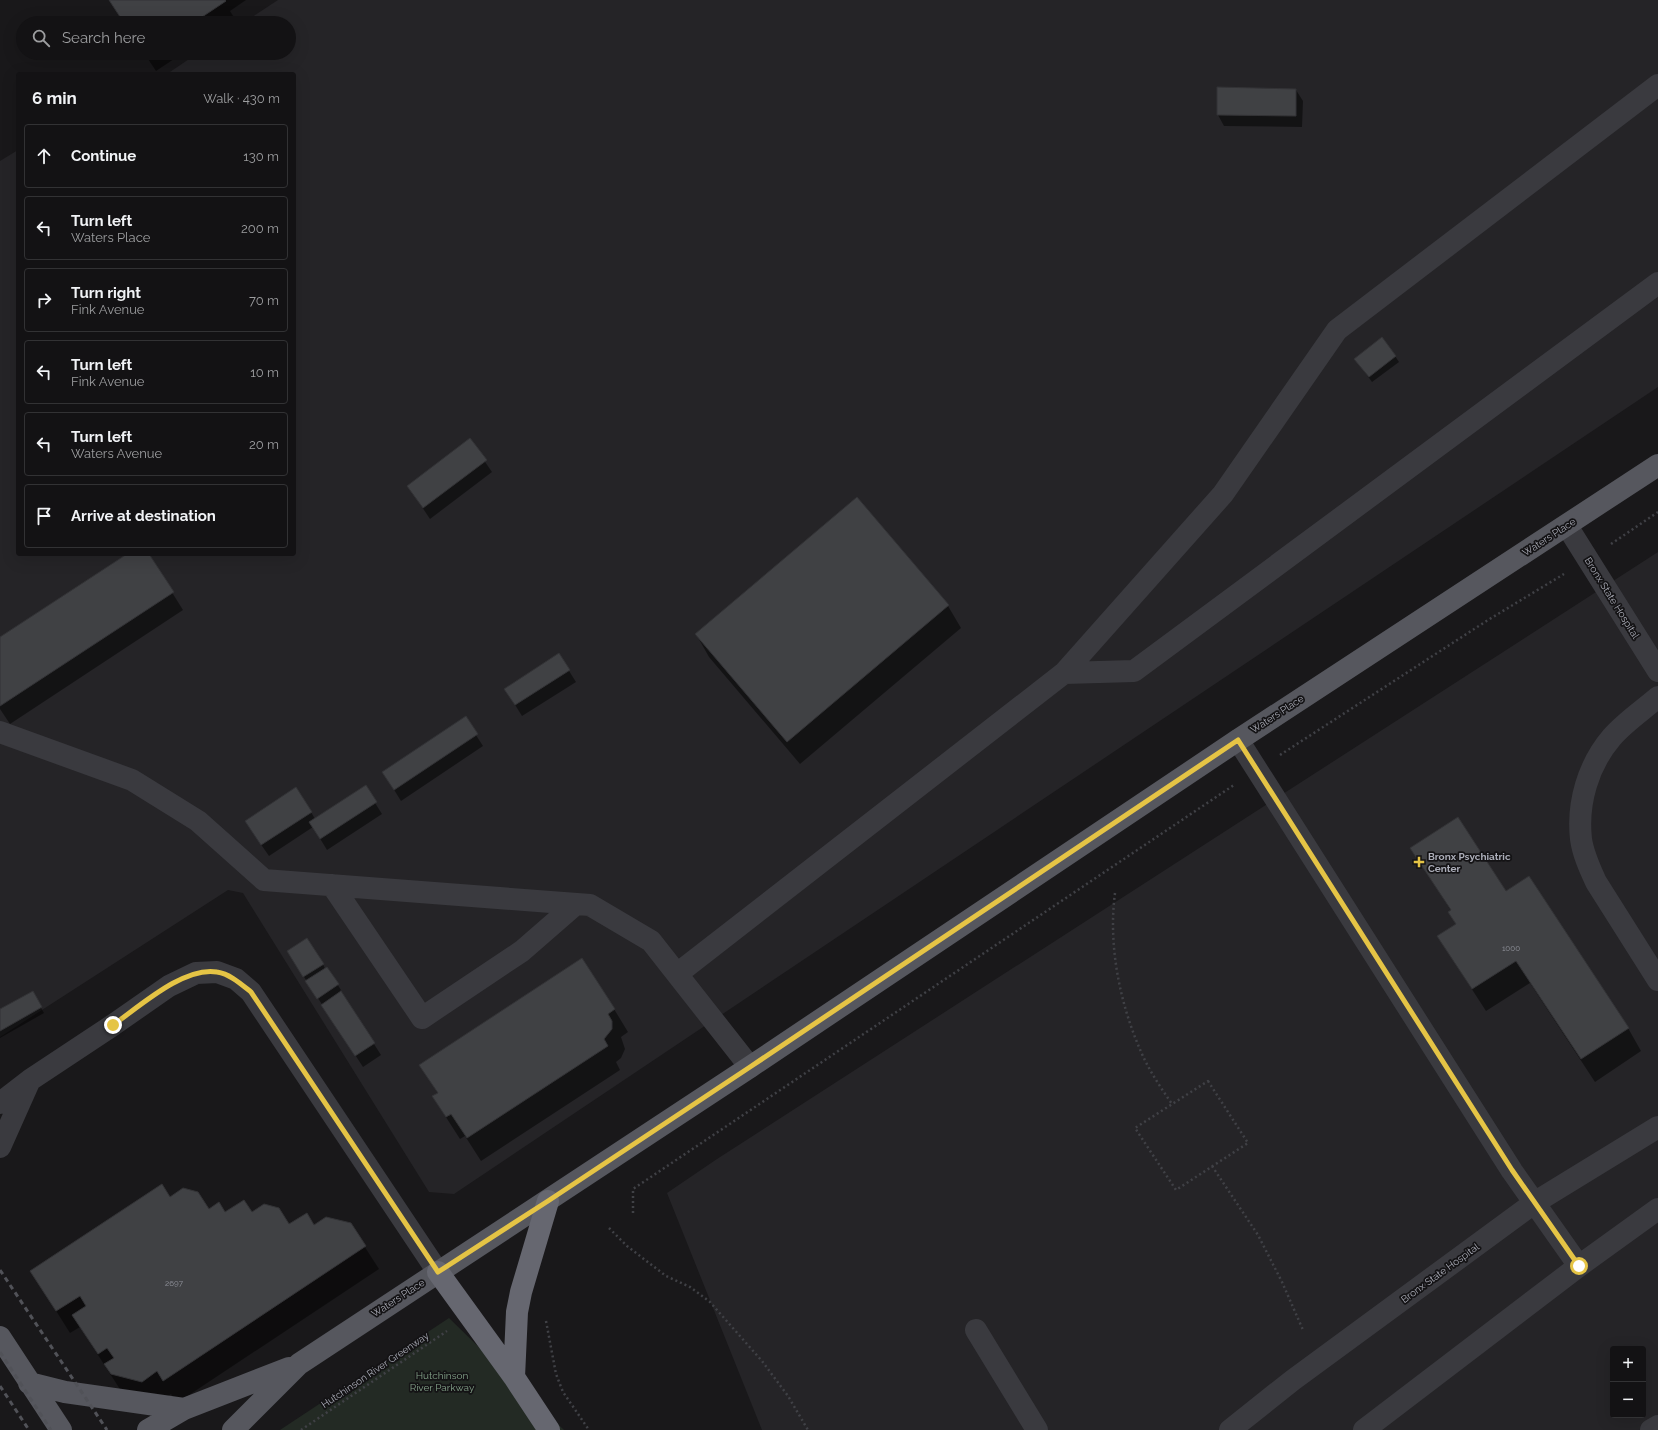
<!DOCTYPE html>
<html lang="en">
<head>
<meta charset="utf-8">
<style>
  body { margin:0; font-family:Raleway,sans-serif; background:#202022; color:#f1f3f6 }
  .controls { position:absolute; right:12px; bottom:12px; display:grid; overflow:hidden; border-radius:4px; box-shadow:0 4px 16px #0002 }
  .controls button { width:36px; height:36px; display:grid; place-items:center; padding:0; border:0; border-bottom:1px solid #323234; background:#131214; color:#f1f3f6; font:20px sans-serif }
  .stop { position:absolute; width:12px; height:12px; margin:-9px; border:3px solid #e5c445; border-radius:50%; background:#fff }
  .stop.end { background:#e5c445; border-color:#fff; box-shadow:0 1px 4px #0008 }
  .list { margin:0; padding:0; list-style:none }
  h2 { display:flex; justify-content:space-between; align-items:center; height:52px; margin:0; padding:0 16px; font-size:17px }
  h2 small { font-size:13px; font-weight:400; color:#9d9ea0 }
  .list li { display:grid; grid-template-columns:26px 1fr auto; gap:12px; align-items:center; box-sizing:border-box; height:64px; margin:0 8px 8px; padding:0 8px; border:1px solid #323234; border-radius:4px }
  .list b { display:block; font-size:15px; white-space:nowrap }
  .list p { margin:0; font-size:13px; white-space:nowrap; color:#9d9ea0 }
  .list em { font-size:13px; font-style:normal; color:#9d9ea0 }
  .icon { flex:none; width:22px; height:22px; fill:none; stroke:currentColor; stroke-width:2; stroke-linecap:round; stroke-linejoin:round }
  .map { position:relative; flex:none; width:1658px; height:1430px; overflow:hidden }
  .search { position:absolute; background:#131214; box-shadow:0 4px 16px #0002; left:16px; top:16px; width:280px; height:44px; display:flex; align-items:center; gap:10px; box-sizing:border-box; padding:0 14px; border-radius:22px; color:#9d9ea0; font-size:15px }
  .panel { position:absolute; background:#131214; box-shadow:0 4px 16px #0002; left:16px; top:72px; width:280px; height:484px; border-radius:4px }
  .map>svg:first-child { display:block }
  .built { fill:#252427; fill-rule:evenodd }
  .green { fill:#232a24 }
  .shadow { fill:#0007; fill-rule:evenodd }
  .building { fill:#404144; stroke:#333336 }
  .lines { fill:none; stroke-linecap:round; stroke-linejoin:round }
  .path { stroke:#404146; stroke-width:2.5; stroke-dasharray:2 3; stroke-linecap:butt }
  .minor { stroke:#3a3a3f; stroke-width:22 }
  .major { stroke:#56575e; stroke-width:22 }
  .highway { stroke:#666770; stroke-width:22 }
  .rail { stroke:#515258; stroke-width:3; stroke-dasharray:5 4; stroke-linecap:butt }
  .route { stroke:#e5c445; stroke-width:5 }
  .poi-dot { fill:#e5c445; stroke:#141315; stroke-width:1.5 }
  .labels { text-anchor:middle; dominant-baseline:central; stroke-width:3.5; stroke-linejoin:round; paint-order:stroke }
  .number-label { font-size:8px; fill:#91939c }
  .street-label { font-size:10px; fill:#acaeb9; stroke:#141315 }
  .poi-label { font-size:10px; font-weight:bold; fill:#acaeb9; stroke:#141315; text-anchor:start }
  .park-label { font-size:10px; fill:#84a38a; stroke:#141315 }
</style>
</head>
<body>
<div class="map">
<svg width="1658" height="1430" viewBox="0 0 1658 1430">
  <rect width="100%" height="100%" fill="#19181a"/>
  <path class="built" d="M278,0H1658V387L454,1194L429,1192L243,893L228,890L0,1037V161L18,150V554H294V74H167L198,53H289V23H243Z
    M1658,552V1430H762L667,1193L717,1159ZM1613,1349H1643V1415H1613Z"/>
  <path class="green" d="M449,1318L564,1430H280Z"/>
  <path class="shadow" d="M109,0H246L230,11L235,19L229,23H124Z
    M144,53H183L156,71Z
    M1296,90L1303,101L1302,127L1224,126L1218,115Z
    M1395,356L1399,362L1372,382L1359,364Z
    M470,440L492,472L430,519L408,486Z
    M129,554H148L183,610L10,724L0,709V639Z
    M948,606L961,628L800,764L709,657L696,634Z
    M559,655L576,682L522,716L512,700Z
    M465,718L483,746L401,801L383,772Z
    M365,787L382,814L327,850L313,827L269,856L253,833L311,812L315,819Z
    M1412,848L1506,892L1628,1028L1641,1051L1595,1082L1530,983L1486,1011L1438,937L1456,925L1451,911Z
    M291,957L323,964L325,969L327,968L341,990L340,991L381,1055L363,1067Z
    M32,992L44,1013L0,1038V1011Z
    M614,1009L628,1032L621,1037L625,1049L621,1058L616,1062L620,1070L481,1161L465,1136L460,1139L433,1097L438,1094L421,1065ZM456,1112L449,1116V1114Z
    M170,1198L225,1214L252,1213L289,1226H314L350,1224L379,1269L177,1403L171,1394L155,1405L125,1397L80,1327L70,1333L31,1271Z"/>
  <path class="building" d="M109,0H225L226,1L193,23H124Z
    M1217,87L1296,89V116L1217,115Z
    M1382,337L1396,356L1369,377L1354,359Z
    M470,438L487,460L423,508L407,486Z
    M857,497L949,605L787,742L695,634Z
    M127,554H149L174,592L0,706V637Z
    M559,653L570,670L515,705L504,689Z
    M466,716L478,734L394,790L382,772Z
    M366,785L377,802L320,839L309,822Z
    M296,787L312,812L261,845L245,821Z
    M1458,817L1506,891L1529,876L1629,1028L1581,1059L1516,961L1472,989L1437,936L1456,924L1448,912L1451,910L1410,848Z
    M307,938L324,964L303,977L287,951Z
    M582,958L615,1009L608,1014L612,1021V1029L604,1039L608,1046L467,1138L451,1114L446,1117L432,1096L438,1093L419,1065Z
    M327,967L339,984L317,999L305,981Z
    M33,991L42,1007L0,1031V1009Z
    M341,991L375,1043L355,1056L321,1005Z
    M162,1184L170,1197L183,1188L198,1192L209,1209L219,1202L225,1212L244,1200L252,1212L264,1204L279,1208L289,1224L307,1213L314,1225L326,1217L351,1223L366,1246L163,1381L157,1371L142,1382L111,1374L104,1364L114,1358L107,1348L98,1354L72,1315L86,1306L80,1296L56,1311L30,1271Z"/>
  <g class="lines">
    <path class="path" d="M1611,544L1658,512
      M1280,755L1488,620L1564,574
      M1115,893C1108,946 1120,1005 1142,1054C1150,1072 1161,1088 1172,1104
      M1208,1081L1248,1143L1176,1190L1135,1128Z
      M1212,1166L1258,1235L1282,1282L1303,1330
      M633,1213V1189L1234,785
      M609,1228L627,1246L666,1276L690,1287L710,1302L762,1361L788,1396L808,1430
      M546,1321L556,1374L563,1392L589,1430
      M301,1430L447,1331"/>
    <path class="minor" d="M1567,526L1658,671
      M1064,673L1223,494L1337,330L1658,85
      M1658,697C1643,710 1625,722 1612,737C1588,765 1577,803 1581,839C1583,854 1590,869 1596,882L1658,980
      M0,732L132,780L198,821L264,880L590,905L651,941L750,1067
      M1238,740L1512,1171L1579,1266
      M332,885L422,1018L522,951L576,904
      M677,974L1064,673L1134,671L1658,283
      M0,1103L30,1080L113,1025L169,986L196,973L217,972L236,979L251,992L438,1272
      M0,1147L29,1082
      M976,1330L1037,1430
      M1230,1430L1293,1380L1534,1203L1658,1127
      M1364,1430L1579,1266L1658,1209
      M1651,1430L1658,1426"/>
    <path class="major" d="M0,1337L61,1430
      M29,1383L65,1392L184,1409
      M148,1430L184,1409L289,1368
      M233,1430L299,1364L750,1067L1238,740L1658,465"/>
    <path class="highway" d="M438,1272L514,1377L549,1430
      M514,1377L517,1312L521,1292L548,1201"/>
    <path class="rail" d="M0,1270L107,1430
      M0,1352L51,1430
      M0,1386L29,1430"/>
  </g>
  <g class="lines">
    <path class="route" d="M113,1025C139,1007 184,966 217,972C230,974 241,984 251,992L438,1272L548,1201L750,1067L1238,740L1512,1170L1579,1266"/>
  </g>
  <path class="poi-dot" d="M1417 856h4v4h4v4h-4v4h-4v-4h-4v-4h4z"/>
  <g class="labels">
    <g class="number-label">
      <text x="1511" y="948">1000</text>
      <text x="174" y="1283">2697</text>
    </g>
    <g class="street-label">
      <text transform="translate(1549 537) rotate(-33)">Waters Place</text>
      <text transform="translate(1612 598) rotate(58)">Bronx State Hospital</text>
      <text transform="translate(1277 714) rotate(-33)">Waters Place</text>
      <text transform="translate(1440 1273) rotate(-36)">Bronx State Hospital</text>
      <text transform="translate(398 1298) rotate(-33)">Waters Place</text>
      <text transform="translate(375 1370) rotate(-34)">Hutchinson River Greenway</text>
    </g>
    <g class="poi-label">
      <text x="1428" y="856">Bronx Psychiatric<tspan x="1428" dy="12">Center</tspan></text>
    </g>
    <g class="park-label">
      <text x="442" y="1375">Hutchinson<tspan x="442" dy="12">River Parkway</tspan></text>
    </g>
  </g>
</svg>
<div class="controls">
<button>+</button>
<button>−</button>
</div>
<div class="stop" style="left:1579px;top:1266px"></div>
<div class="stop end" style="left:113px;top:1025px"></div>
<div class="search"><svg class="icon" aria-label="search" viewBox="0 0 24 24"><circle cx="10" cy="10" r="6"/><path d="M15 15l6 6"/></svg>Search here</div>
<section class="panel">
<h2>6 min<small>Walk · 430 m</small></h2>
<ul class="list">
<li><svg class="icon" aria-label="ahead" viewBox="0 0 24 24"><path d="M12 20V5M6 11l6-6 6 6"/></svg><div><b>Continue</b></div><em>130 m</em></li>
<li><svg class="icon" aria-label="left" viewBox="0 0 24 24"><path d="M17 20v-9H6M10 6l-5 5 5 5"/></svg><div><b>Turn left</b><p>Waters Place</p></div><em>200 m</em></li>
<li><svg class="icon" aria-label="right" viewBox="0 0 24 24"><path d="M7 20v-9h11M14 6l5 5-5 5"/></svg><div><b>Turn right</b><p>Fink Avenue</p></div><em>70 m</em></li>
<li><svg class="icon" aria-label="left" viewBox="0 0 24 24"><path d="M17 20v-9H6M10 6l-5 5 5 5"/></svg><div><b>Turn left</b><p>Fink Avenue</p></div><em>10 m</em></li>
<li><svg class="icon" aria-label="left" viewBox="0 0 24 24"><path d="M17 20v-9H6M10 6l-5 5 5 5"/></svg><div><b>Turn left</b><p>Waters Avenue</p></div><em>20 m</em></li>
<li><svg class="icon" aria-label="arrive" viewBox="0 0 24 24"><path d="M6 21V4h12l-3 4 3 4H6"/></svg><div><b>Arrive at destination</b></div></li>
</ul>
</section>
</div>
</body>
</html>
